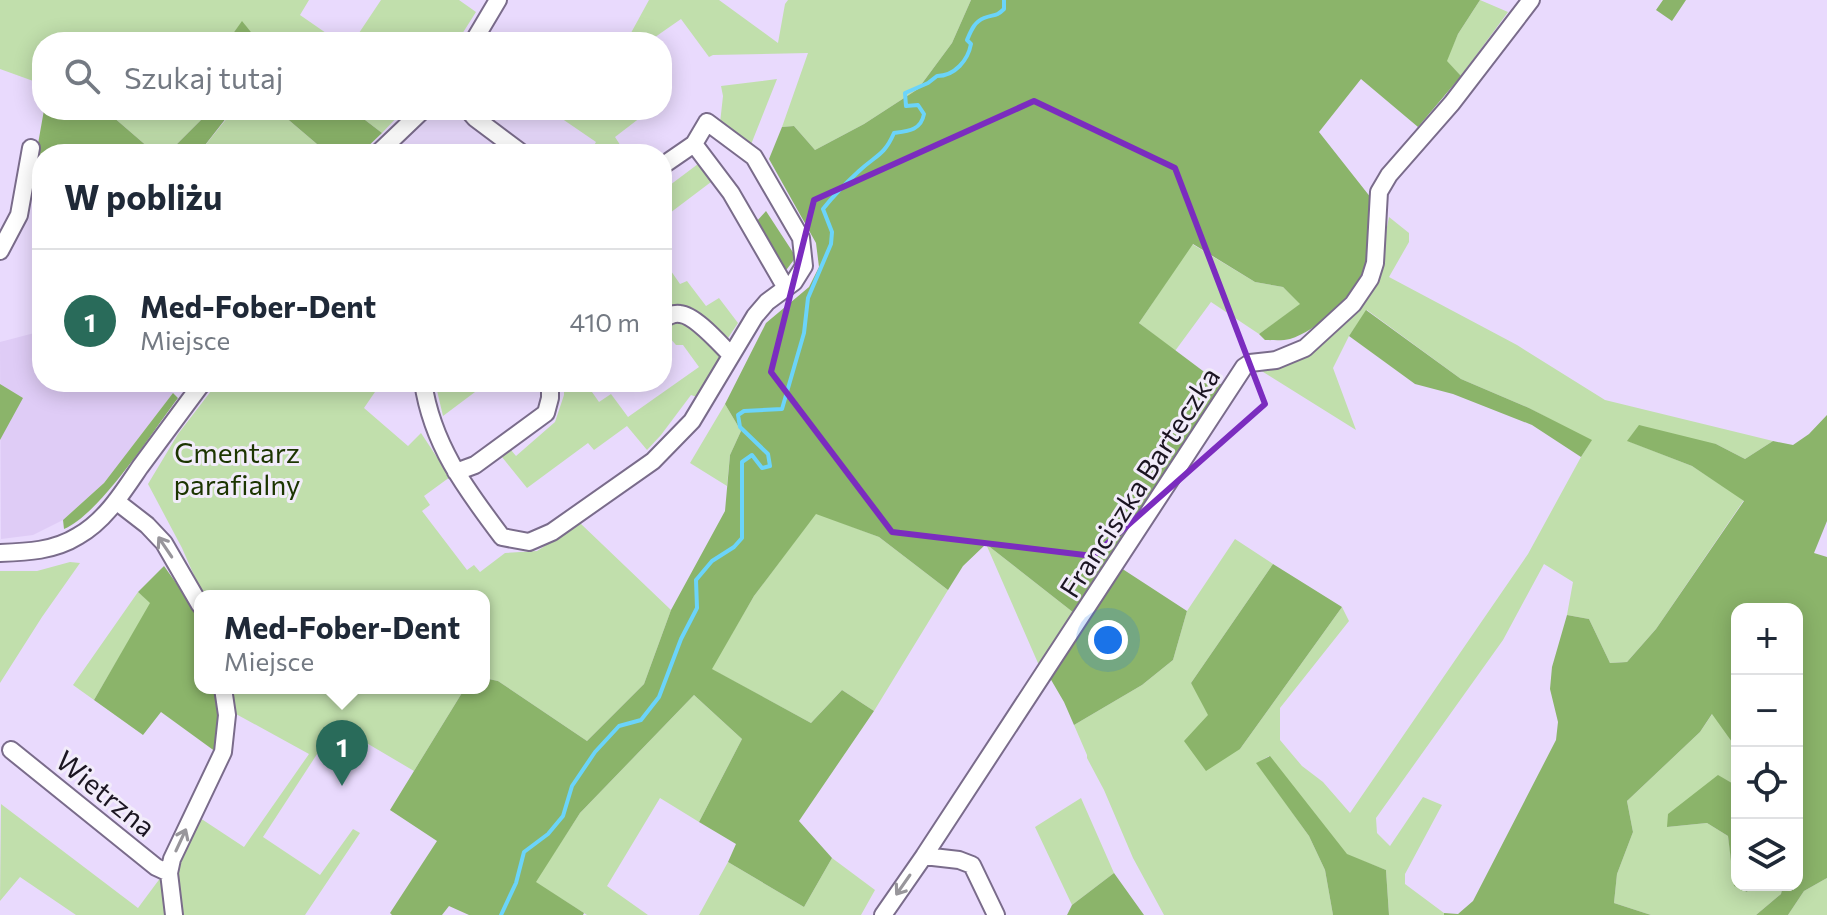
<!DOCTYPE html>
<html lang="pl">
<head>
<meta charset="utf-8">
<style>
  body { margin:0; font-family:Commissioner,sans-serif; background:#f2f2f3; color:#1f2937 }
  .controls { position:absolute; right:24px; bottom:24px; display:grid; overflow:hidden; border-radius:16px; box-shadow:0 4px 20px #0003 }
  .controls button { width:72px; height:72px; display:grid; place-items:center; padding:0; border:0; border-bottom:2px solid #e0e1e3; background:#fff; color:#1f2937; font:40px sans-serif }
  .you { position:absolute; left:1108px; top:640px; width:28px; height:28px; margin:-20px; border:6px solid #fff; border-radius:50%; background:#1a73e8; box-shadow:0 0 0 12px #1a73e833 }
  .badge { display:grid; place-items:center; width:52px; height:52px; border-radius:50%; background:#296b5a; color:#fff; font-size:26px; font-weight:700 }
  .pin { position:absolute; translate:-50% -66px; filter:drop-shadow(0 2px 4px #0008) }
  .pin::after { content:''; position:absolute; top:42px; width:28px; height:24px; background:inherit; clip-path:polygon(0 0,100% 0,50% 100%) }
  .popup { position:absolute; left:194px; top:590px; width:296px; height:104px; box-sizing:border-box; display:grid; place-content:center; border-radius:16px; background:#fff; filter:drop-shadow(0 2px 6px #0005); font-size:26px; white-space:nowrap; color:#747a83 }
  .popup b { font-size:30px; color:#1f2937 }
  .popup::after { content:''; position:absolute; left:50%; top:100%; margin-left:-16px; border:16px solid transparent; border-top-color:#fff }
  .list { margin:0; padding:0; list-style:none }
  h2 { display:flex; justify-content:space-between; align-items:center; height:104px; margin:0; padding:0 32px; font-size:34px }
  h2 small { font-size:26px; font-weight:400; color:#747a83 }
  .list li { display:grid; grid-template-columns:52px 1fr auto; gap:24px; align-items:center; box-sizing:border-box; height:144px; padding:0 32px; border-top:2px solid #e0e1e3 }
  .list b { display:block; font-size:30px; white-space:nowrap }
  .list p { margin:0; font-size:26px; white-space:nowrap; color:#747a83 }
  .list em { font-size:26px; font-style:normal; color:#747a83 }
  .icon { flex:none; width:44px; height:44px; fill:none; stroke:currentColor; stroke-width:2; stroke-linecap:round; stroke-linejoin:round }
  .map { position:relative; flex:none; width:1827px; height:915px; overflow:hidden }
  .search { position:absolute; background:#fff; box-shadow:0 4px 20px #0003; left:32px; top:32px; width:640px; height:88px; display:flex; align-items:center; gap:20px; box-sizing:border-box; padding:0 28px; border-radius:32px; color:#747a83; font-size:30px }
  .panel { position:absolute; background:#fff; box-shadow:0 4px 20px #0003; left:32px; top:144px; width:640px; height:248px; border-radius:32px }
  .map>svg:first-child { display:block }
  .built { fill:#dfccf6 }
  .green { fill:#c1dfac }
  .forest { fill:#8bb46a }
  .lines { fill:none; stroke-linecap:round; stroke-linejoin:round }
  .stream { stroke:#6bd4fa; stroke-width:4 }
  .street-casing { stroke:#7a6c8b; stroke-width:20 }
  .street { stroke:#fff; stroke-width:16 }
  .oneway { stroke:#98969b }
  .marked { fill:none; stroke:#7b2cbf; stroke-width:6; stroke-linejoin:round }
  .labels { text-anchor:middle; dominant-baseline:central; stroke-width:6; stroke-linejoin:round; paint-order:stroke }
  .park-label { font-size:28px; fill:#1c3500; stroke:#f2ecfa }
  .street-label { font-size:28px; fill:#1b1521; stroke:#f2ecfa }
</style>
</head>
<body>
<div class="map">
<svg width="1827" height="915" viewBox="0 0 1827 915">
  <rect width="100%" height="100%" fill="#e9dafd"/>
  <path class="built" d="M42,331V382H160L173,393L104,483L63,520L33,535L1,539L0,342Z"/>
  <path class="green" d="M0,0H309L300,15L339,42H259L242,22L227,42H42V90L36,82L0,69Z
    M381,0H459L476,12L457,42H353Z
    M649,0H719L778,43L785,4L788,0H971L952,43L918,89L864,124L815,150L794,126L782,127L808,53L713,55L709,57L681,19L648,42H626Z
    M1480,0L1508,12L1461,76L1446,61L1458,34Z
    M777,79L750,147L720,123L723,96L721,86Z
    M105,110H211L167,154H156Z
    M241,110H277L324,150L321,154H198L228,117Z
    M352,110H404L382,133Z
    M561,110H642L645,114L615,137L626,154H589L596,142L558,116Z
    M698,164L711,182L662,219V191Z
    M1389,217L1409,233V242L1389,277L1517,345L1605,400L1773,441L1745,459L1716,444L1628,441L1692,466L1744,500L1656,629L1627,662L1610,663L1589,619L1567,615L1573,582L1544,564L1503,640L1376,818L1377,833L1390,846L1423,797L1442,805L1405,874V884L1444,913V915H1389L1386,870L1347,855L1269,756L1257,763L1309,836L1325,870L1333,915H1164L1133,858L1104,790L1087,758V755L1074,725L1142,685L1173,660L1187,611L1235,539L1273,564L1191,683L1240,749L1342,607L1349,621L1280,708V740L1302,766L1323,782L1350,813L1528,554L1581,457L1591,441L1529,408L1461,379L1367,310L1349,336L1333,368L1356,430L1252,365L1313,340L1377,277Z
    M1192,244L1255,282L1283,287L1301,304L1259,334L1211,302L1175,351L1139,323Z
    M662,258L680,284L687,281L706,306L719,298L738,323L726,341L695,310L676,305L662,313Z
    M676,318H686L719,352L720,359L700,398L691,395L661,435L647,450L627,426L594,450L588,443L527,488L502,457L511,450L516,456L555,422L564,395V382H585L599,402L611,394L628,417L699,367L683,345H676L662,329Z
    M218,382H367L377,389L364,408L408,446L421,433L450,477L424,496L430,505L422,511L467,570L474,565L480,572L505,553L537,551L580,523L671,610L644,684L587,741L498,681L484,678V596H203L182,548L148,484L178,434Z
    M435,382H479L483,386L443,416Z
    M725,404L741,431L730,455L727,486L690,463Z
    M816,513L879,537L948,590L874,711L842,690L811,723L711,669L754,596Z
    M986,544L1074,613L1041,670Z
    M70,562L80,563L42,617L0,683V571H37Z
    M138,592L151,603L94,700L73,685Z
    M231,688H465L414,771L336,725L263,837L320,875L353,829L360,833L305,915H181L177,897L179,863L200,818L244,847L309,754L236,714Z
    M694,695L742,739L699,822L660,798L607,886L648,915H587L535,882L580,813Z
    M1713,713L1737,749V786L1718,776L1667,827L1707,823L1728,836L1735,886L1747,892L1751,885H1783L1781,894L1756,915H1651L1614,903L1617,874L1633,832L1627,801L1700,732Z
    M1081,798L1114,873L1072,905L1035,827Z
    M1,804L138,908L161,877L168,915H76L20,877L0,901Z
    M832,858L875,890L861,915H699L728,862L804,907Z
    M1827,878V915H1788L1804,891Z"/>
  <path class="forest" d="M971,0H1480L1458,34L1447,61L1461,76L1418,127L1361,79L1319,132L1375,203C1372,226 1371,249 1363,271C1352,297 1317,331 1290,339C1283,341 1272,340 1265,340L1259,334L1300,304L1283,287L1255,282L1193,244L1139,323L1223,386L1074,613L986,544L963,566L948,590L879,537L816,514L754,596L712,669L811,723L842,690L874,711L799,821L832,858L804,907L728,862L736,844L699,822L742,739L694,695L580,813L536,882L584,913L583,915H469L449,906L442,915H392L390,913L437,841L390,810L465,688H484V678L498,681L587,741L644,684L671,610L725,511L730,455L741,431L725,404L766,323L809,287L819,267L816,243L769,159L782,127L794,126L815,150L864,124L918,89L952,43Z
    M1663,0H1686L1672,21L1656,10Z
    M242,21L259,42H227Z
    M44,110H105L156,154H42V179L33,172Z
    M211,110H241L227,117L198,154H167Z
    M277,110H352L382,133L360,154H321L324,150Z
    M766,211L796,257L787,269L781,271L756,222Z
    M1366,310L1461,379L1529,408L1592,440L1581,457L1532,425L1453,394L1415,384L1349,336Z
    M0,384L23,398L0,440Z
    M173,393L178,398C152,432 101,513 64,529L63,520L104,483Z
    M1827,415V521L1814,553L1827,557V878L1804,891L1788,915H1756L1781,894L1783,885H1797V609H1737V749L1712,714L1700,732L1627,801L1633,832L1617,874L1614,903L1651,915H1444V913L1458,914L1473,901L1556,740L1558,722L1550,689L1552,667L1567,615L1589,619L1610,663L1627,662L1656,629L1744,501L1692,466L1627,441L1639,425L1716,444L1745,459L1773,441L1793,445L1809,434Z
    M1273,564L1342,607L1240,749L1206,771L1184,741L1208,715L1191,683Z
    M164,566L196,611L200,624V688H215L220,713L216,752L161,712L143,735L94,700L150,603L138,592Z
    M1121,568L1187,611L1173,660L1142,685L1074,725L1064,702L1050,678Z
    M1270,756L1347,854L1386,870L1389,915H1333L1325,870L1309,836L1256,763Z
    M1718,775L1737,786V885H1751L1747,892L1734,886L1728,836L1707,823L1667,827L1668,814Z
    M1114,873L1144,915H1067L1072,905Z"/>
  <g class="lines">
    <path class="stream" d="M501,915L516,883L524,852L548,834L563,816L572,786L595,752L619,726L641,720L659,697L681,639L697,608L696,580L712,561L734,547L742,538V462L752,455L762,468L770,466L768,454L740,427L738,415L744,411L782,409L804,333L808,298L831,244L832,232L823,209C834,195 846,183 859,171C876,155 884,156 894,133C909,131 921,130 924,114L918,105L906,106L905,93L928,83L937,76C955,76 968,60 971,44L967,40C971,31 974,22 984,18C994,14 996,17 1004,9V0"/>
    <defs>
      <path id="street" d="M473,42L498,0
        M468,110L475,118L523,154
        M694,144L731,193L786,288
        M377,154L423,110
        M0,251L19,215L31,148
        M662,320C668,316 673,313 680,314C695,315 720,344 731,355
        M423,382C432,444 465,488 502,537L529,542L552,532L653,461L692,421L755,316L767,302L794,282L804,266L801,238L754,157L707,122L694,144L662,166
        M456,472L475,465L546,413L550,398V382
        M116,501L147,525L164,543L200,605
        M0,553C27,552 54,551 78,536C105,521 123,492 140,467C161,439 182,410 203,382
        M11,750L156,867L169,873
        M924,856L959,860L972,865L996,915
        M174,915L169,873L172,859L223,752L227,715L223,688
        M883,915L924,856L1244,367L1250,363L1276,360L1305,348L1353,304L1370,279L1375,263L1379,192L1389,175L1452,103L1531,0"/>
    </defs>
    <use href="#street" class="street-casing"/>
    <use href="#street" class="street"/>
  </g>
  <defs><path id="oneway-shaft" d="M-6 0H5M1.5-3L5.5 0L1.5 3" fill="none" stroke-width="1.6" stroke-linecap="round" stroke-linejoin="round" transform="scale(2)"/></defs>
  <g class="oneway">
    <use href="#oneway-shaft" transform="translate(165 547) rotate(-124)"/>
    <use href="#oneway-shaft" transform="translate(181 840) rotate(-65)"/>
    <use href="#oneway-shaft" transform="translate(903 885) rotate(125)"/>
  </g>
  <path class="marked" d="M1034,101L1175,168L1265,404L1093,556L892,532L771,372L814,200Z"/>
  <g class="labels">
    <g class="park-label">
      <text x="237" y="452">Cmentarz<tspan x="237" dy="32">parafialny</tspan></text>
    </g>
    <g class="street-label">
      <text transform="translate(1139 482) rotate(-57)">Franciszka Barteczka</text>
      <text transform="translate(106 793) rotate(39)">Wietrzna</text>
    </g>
  </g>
</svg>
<div class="controls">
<button>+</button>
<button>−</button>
<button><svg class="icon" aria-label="locate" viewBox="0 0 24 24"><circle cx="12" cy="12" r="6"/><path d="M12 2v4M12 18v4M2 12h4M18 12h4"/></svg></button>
<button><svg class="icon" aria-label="layers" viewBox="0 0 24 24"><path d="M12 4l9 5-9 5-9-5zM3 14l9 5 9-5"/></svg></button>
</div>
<div class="you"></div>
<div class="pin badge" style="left:342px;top:786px">1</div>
<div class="popup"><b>Med-Fober-Dent</b>Miejsce</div>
<div class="search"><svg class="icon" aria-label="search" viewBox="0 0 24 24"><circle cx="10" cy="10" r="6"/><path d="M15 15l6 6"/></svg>Szukaj tutaj</div>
<section class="panel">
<h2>W pobliżu<small></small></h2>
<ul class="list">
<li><span class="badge">1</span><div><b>Med-Fober-Dent</b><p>Miejsce</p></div><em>410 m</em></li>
</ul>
</section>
</div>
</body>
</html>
